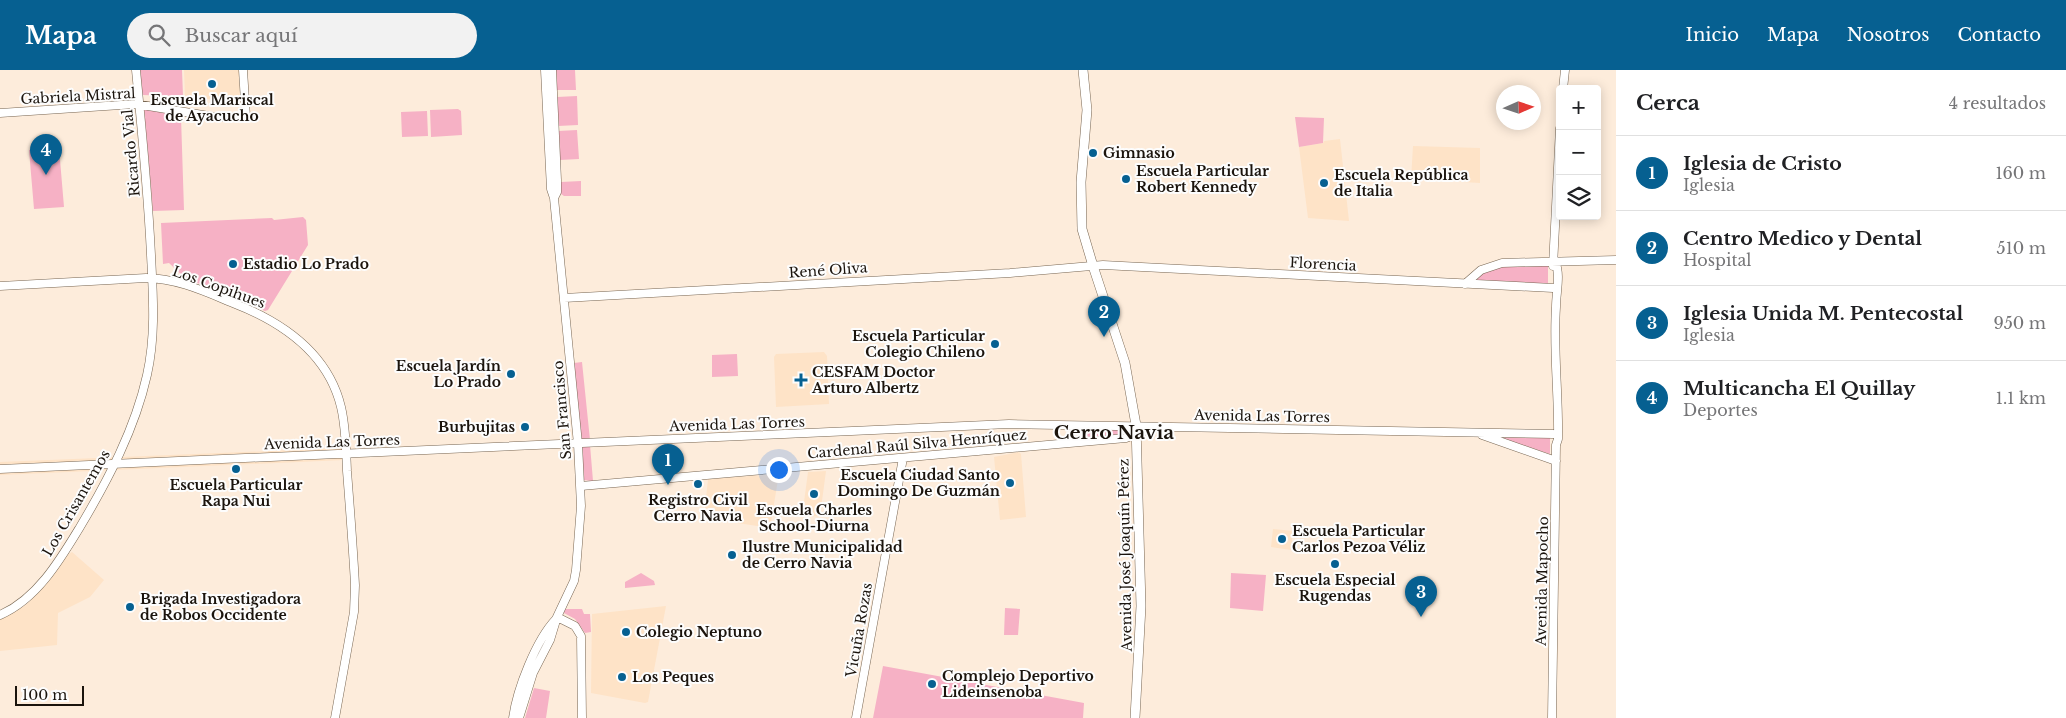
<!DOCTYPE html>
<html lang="es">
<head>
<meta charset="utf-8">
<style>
  body { margin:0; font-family:"Libre Baskerville",serif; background:#f2f2f2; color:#202124 }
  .controls { position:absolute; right:15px; top:15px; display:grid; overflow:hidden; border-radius:5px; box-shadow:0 2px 12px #0003 }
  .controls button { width:45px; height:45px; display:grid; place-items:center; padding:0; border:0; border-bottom:1px solid #e0e0e0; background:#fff; color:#202124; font:25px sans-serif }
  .compass { position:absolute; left:1496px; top:15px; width:45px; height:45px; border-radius:50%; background:#fff; box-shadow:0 2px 12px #0003; rotate:87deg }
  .scale { position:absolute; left:15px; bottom:12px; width:69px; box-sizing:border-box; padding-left:5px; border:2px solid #1b140d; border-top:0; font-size:14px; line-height:18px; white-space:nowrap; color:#1b140d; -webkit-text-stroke:4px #fdfdfd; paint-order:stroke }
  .you { position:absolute; left:778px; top:399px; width:18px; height:18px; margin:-12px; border:4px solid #fff; border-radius:50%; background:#1a73e8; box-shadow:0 0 0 8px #1a73e833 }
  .badge { display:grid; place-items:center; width:32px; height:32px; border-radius:50%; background:#066091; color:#fff; font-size:16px; font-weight:700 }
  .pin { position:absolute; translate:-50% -41px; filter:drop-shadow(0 1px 2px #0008) }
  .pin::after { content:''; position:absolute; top:26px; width:18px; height:15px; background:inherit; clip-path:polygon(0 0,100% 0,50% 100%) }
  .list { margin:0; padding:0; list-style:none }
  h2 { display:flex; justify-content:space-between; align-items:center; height:65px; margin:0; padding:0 20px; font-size:21px }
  h2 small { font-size:16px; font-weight:400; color:#757577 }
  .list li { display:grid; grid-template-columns:32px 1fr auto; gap:15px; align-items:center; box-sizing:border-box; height:75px; padding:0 20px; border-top:1px solid #e0e0e0 }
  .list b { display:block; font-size:19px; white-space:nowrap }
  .list p { margin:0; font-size:16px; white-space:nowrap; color:#757577 }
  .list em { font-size:16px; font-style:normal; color:#757577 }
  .icon { flex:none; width:28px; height:28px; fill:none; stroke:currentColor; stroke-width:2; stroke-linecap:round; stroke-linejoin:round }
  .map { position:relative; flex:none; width:1616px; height:648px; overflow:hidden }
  header { display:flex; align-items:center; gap:30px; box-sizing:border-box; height:70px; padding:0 25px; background:#066091; color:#fff }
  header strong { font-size:24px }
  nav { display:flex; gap:28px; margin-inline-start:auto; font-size:18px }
  .search { width:350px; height:45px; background:#f2f2f2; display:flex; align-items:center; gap:12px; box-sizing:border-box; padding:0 18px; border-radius:28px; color:#757577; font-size:19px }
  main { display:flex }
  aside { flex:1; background:#fff }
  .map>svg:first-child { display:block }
  .built { fill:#fee3c7 }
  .green { fill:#f6b1c5 }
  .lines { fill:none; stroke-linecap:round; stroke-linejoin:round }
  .secondary-casing { stroke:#786652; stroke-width:9 }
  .primary-casing { stroke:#786652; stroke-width:10 }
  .secondary { stroke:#fff; stroke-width:8 }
  .primary { stroke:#fff; stroke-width:9 }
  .poi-dot { fill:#066091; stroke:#fdfdfd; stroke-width:2 }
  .labels { text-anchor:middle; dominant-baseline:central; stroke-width:4; stroke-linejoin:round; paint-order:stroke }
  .street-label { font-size:14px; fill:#1b140d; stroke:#fdfdfd }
  .poi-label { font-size:14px; font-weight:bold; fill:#1b140d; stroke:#fdfdfd; text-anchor:start }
  .district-label { font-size:19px; font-weight:bold; fill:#1b140d; stroke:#fdfdfd }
</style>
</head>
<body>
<header>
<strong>Mapa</strong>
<div class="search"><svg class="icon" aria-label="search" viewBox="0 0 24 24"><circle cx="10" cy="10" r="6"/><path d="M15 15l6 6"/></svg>Buscar aquí</div>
<nav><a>Inicio</a><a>Mapa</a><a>Nosotros</a><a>Contacto</a></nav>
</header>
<main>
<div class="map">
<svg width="1616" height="648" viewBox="0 0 1616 648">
  <rect width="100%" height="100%" fill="#fdecdb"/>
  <path class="built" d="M184,0H239L240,32L185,27Z
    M1340,69L1349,151L1308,148L1299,77L1323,73L1324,71Z
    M1413,76L1480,78V113L1411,109Z
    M824,282L827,286L829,334L776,337L774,287L776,284Z
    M343,378L344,390L0,405V392Z
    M1019,382L1021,384L1026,447L1000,450L994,387Z
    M826,401L820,446L802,447L808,402Z
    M779,404L770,458L704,448L708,409Z
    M1273,459L1293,461L1291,480L1271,477Z
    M72,482L104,510L90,527L58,543L57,575L0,581V549L26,535L41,520L67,485Z
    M666,536L648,632L645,633L591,623L592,544Z"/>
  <path class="green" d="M140,0H182L183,26L142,25Z
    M556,0H575L576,20H557Z
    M577,26L578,55L558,56L557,27Z
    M146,39L181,47L184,140L153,141L144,40Z
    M458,39L461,41L462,65L431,67L430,40Z
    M427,41L428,66L402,67L401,42Z
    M1295,47L1324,48L1323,73L1299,77Z
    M577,60L579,89L560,90L558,61Z
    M59,78L64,137L34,139L29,80Z
    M581,111V126H564L561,124V112Z
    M303,147L306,150L308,175L268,240L265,241L217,220L186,209L169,193L163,194L161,153L272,148L274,150Z
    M1548,194V215L1476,210C1486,192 1530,195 1548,194Z
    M737,284L738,306L712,307V285Z
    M582,292L590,370H581L573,295L574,293Z
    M1078,356L1130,360V363L1078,369Z
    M1490,365L1550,367V384Z
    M590,375L593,411L583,410L582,376Z
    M641,503L654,511L655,515L625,518V512Z
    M1231,503L1266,505L1263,541L1230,538Z
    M1005,538L1020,539L1018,565H1004Z
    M564,539H582L584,544H590L591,562L585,563L575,549L564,543Z
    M883,596L1084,633L1083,648H873Z
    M534,618L550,621L546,648H525Z"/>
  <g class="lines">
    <defs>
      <path id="secondary" d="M552,0L557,110V122L554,128
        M1563,19L1565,0
        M0,43L136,34L215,47H246L243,0
        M1553,196L1560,58
        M1465,214L1481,200L1502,193L1616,190
        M0,216L146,208C176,208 206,222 233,233C282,252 328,283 341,337C346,358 346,380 347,401C350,439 353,477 355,515L354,542L335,648
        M564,228L1010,203L1103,195L1553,218
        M1482,365L1556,391
        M0,399L1009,354L1553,364
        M581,416L1126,368L1152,358
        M0,545C37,529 60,490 80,457C108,410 135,359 147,305C156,265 153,225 151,185C148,123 142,61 136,0
        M557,547L575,556L581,566L582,648
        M513,648C517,619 536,570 556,549
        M519,648L533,603L550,570L557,547L574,511L576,500L581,436L578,374L554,128L551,119L545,0
        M856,648L903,388
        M1552,648L1556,375L1558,369C1559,325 1553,281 1556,237C1556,222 1561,205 1555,191"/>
      <path id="primary" d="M1083,0L1087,40L1081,112L1082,159L1093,196L1125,293L1136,355L1141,536L1135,648"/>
    </defs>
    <use href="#secondary" class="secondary-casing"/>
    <use href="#primary" class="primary-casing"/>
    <use href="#secondary" class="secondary"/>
    <use href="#primary" class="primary"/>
  </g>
  <g class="poi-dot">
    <circle cx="212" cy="14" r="5"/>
    <circle cx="1093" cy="83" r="5"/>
    <circle cx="1126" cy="109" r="5"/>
    <circle cx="1324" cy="113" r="5"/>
    <circle cx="233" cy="194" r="5"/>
    <circle cx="995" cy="274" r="5"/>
    <circle cx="511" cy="304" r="5"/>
    <path d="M798.5 302.5h5v5h5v5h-5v5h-5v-5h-5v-5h5z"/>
    <circle cx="525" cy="357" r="5"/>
    <circle cx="236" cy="399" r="5"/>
    <circle cx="1010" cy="413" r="5"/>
    <circle cx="698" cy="414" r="5"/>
    <circle cx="814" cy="424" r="5"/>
    <circle cx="1282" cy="469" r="5"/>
    <circle cx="732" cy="485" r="5"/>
    <circle cx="1335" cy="494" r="5"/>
    <circle cx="130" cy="537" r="5"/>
    <circle cx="626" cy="562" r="5"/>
    <circle cx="622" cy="607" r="5"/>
    <circle cx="932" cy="614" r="5"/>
  </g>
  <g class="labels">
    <g class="street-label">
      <text transform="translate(78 26) rotate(-3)">Gabriela Mistral</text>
      <text transform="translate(131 83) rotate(-95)">Ricardo Vial</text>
      <text transform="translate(1323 194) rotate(3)">Florencia</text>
      <text transform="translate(828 200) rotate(-4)">René Oliva</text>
      <text transform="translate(219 217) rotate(20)">Los Copihues</text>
      <text transform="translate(562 340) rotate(-95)">San Francisco</text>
      <text transform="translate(1262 346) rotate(1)">Avenida Las Torres</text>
      <text transform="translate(737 354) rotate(-2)">Avenida Las Torres</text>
      <text transform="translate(332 372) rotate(-2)">Avenida Las Torres</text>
      <text transform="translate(917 374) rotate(-5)">Cardenal Raúl Silva Henríquez</text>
      <text transform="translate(76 433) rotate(-60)">Los Crisantemos</text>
      <text transform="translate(1125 485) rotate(-91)">Avenida José Joaquín Pérez</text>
      <text transform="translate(1542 511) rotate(-89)">Avenida Mapocho</text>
      <text transform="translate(859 560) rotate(-80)">Vicuña Rozas</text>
    </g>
    <g class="poi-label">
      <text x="212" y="30" text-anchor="middle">Escuela Mariscal<tspan x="212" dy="16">de Ayacucho</tspan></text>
      <text x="1103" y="83">Gimnasio</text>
      <text x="1136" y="101">Escuela Particular<tspan x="1136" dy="16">Robert Kennedy</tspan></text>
      <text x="1334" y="105">Escuela República<tspan x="1334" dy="16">de Italia</tspan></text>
      <text x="243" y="194">Estadio Lo Prado</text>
      <text x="985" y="266" text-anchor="end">Escuela Particular<tspan x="985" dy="16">Colegio Chileno</tspan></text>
      <text x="501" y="296" text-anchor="end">Escuela Jardín<tspan x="501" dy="16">Lo Prado</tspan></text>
      <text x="812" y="302">CESFAM Doctor<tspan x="812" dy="16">Arturo Albertz</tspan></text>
      <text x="515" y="357" text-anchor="end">Burbujitas</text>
      <text x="1000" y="405" text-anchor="end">Escuela Ciudad Santo<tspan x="1000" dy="16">Domingo De Guzmán</tspan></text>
      <text x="236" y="415" text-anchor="middle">Escuela Particular<tspan x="236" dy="16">Rapa Nui</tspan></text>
      <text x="698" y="430" text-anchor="middle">Registro Civil<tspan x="698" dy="16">Cerro Navia</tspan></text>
      <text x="814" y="440" text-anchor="middle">Escuela Charles<tspan x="814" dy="16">School-Diurna</tspan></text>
      <text x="1292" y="461">Escuela Particular<tspan x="1292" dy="16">Carlos Pezoa Véliz</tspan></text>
      <text x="742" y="477">Ilustre Municipalidad<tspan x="742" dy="16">de Cerro Navia</tspan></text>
      <text x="1335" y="510" text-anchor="middle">Escuela Especial<tspan x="1335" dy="16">Rugendas</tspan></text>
      <text x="140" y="529">Brigada Investigadora<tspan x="140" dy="16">de Robos Occidente</tspan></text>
      <text x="636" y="562">Colegio Neptuno</text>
      <text x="942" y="606">Complejo Deportivo<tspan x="942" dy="16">Lideinsenoba</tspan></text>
      <text x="632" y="607">Los Peques</text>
    </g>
    <g class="district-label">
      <text x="1114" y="362">Cerro Navia</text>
    </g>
  </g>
</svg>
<div class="controls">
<button>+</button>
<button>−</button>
<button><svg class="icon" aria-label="layers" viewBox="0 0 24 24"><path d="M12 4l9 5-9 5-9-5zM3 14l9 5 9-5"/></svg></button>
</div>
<svg class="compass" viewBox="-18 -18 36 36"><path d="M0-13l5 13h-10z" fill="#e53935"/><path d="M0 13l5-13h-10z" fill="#757577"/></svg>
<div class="scale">100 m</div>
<div class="you"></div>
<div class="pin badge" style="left:668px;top:415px">1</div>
<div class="pin badge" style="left:1104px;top:267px">2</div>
<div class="pin badge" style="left:1421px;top:547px">3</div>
<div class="pin badge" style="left:46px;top:105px">4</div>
</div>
<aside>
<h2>Cerca<small>4 resultados</small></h2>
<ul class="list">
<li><span class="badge">1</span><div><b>Iglesia de Cristo</b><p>Iglesia</p></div><em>160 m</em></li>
<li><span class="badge">2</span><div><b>Centro Medico y Dental</b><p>Hospital</p></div><em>510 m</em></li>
<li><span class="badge">3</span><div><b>Iglesia Unida M. Pentecostal</b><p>Iglesia</p></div><em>950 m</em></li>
<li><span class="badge">4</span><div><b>Multicancha El Quillay</b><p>Deportes</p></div><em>1.1 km</em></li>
</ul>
</aside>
</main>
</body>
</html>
